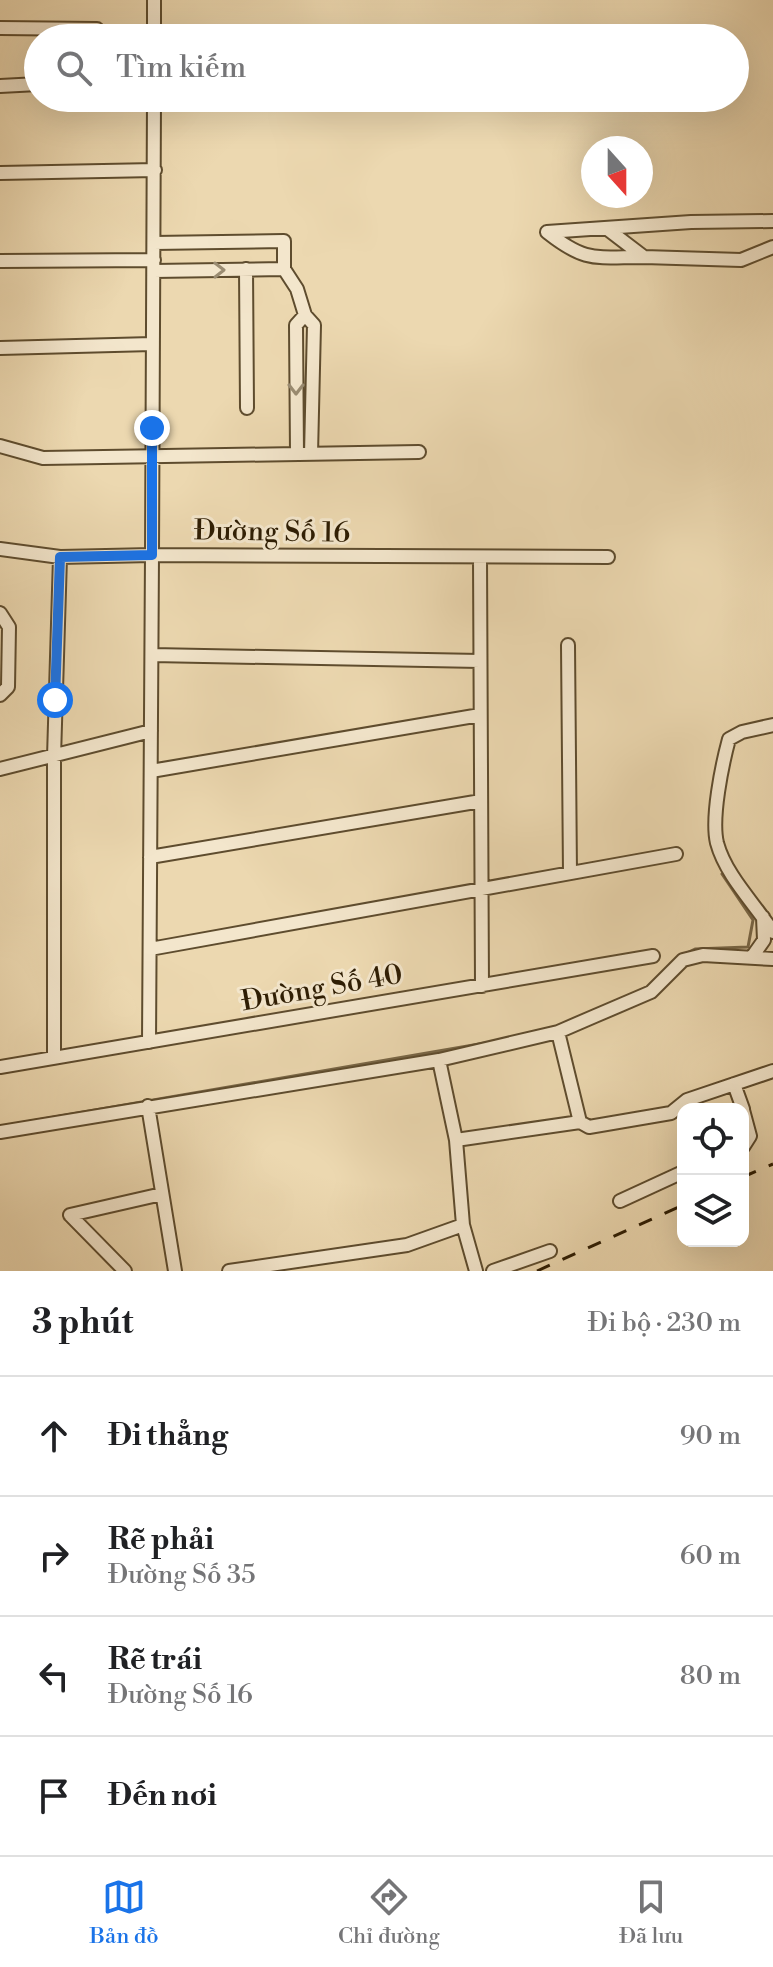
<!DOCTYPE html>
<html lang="vi">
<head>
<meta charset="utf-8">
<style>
  body { margin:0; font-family:"Libre Bodoni",serif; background:#f2f2f2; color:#202124 }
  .controls { position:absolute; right:24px; bottom:24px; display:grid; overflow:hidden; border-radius:16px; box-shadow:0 8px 32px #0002 }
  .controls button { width:72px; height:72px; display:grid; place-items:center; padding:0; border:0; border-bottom:2px solid #e0e0e0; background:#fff; color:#202124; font:40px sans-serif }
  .compass { position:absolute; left:581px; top:136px; width:72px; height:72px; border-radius:50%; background:#fff; box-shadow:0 8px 32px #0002; rotate:159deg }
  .stop { position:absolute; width:24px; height:24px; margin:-18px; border:6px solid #1a73e8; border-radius:50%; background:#fff }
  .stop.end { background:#1a73e8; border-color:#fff; box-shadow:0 2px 8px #0008 }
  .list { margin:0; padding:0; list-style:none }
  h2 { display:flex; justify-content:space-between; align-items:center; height:104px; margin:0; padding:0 32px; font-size:34px }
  h2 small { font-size:26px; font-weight:400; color:#757577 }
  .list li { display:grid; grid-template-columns:52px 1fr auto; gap:24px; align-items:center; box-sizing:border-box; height:120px; padding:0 32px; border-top:2px solid #e0e0e0 }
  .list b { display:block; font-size:30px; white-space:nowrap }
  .list p { margin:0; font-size:26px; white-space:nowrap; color:#757577 }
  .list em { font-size:26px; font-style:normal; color:#757577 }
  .icon { flex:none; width:44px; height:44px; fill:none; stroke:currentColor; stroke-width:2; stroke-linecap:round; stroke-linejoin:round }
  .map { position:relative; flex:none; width:773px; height:1271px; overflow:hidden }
  .search { position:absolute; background:#fff; box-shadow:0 8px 32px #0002; left:24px; right:24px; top:24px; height:88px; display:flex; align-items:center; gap:20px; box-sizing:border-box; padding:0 28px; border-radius:44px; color:#757577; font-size:30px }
  .sheet { height:584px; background:#fff }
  nav { display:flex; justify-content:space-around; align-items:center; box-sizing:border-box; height:112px; border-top:2px solid #e0e0e0; background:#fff; font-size:22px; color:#757577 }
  nav a { display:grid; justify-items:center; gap:4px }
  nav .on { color:#1a73e8 }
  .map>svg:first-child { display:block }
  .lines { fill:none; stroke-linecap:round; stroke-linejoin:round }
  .stream { stroke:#796747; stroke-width:3 }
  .minor-casing { stroke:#5e4c2e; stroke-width:16 }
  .minor { stroke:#f3e6cc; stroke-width:12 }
  .rail { stroke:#2e1d03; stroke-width:3; stroke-dasharray:14 14; stroke-linecap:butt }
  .oneway { stroke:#9a8c72 }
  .route { stroke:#1a73e8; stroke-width:10 }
  .labels { text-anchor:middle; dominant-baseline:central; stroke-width:6; stroke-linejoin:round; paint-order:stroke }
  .street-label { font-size:28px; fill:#2e1d03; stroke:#f3e6cc }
</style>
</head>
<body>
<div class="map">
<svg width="773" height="1271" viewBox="0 0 773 1271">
  <rect width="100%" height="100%" fill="#ecd8b0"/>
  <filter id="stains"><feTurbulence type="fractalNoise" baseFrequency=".0025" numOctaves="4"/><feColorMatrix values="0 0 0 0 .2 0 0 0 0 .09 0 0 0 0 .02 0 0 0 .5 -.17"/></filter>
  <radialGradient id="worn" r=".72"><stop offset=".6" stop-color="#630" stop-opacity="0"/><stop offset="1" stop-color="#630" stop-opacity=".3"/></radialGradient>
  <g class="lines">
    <path class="stream" d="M677,958L695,949L748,947L753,920L722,874
      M8,1125L485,1043"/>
    <defs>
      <path id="minor" d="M0,28L97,29
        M154,38V0
        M0,86L38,84
        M154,98L152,555L608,557
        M0,173L155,170
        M606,228L644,257L741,260L773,247
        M547,232L691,222L773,221
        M547,232C586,263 595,257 644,257
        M154,243L284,241V269L297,289L305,315
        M0,261L154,260
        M246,269L247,408
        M154,271L284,269
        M0,348L152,344
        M0,446L43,458L419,452
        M297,454L296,325L305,315L314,325L311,454
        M0,549L60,557L152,555L149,1042
        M480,558L482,986
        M0,613L9,627L8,687L0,695
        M568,645L570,873
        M152,655L480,661
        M773,725L742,732L729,739C722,765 711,818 717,843C726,876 755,904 773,932
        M0,769L151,731
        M151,771L480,715
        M150,857L481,801
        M150,949L676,854
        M752,957L764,940L763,917
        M558,1032L580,1122L589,1127L671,1113L687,1100L773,1071
        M54,1058V757L60,557
        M439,1060L456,1140L463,1225L476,1271
        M0,1067L653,956
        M734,1084L743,1109
        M148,1106L175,1271
        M743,1110L750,1136L743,1147
        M0,1132L439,1060L558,1032L595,1016L651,992L683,960L703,955L773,959
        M456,1140L580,1122
        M620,1201L683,1172
        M70,1215L162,1194
        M70,1215L125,1271
        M229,1271L407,1245L463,1225
        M493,1271L550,1251"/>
    </defs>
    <use href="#minor" class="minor-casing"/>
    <use href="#minor" class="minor"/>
    <path class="rail" d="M743,1177L773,1164
      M537,1271L683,1205"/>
  </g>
  <defs><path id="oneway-chevron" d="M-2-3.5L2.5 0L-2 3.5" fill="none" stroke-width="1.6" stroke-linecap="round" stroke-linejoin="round" transform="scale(2)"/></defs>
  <g class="oneway">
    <use href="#oneway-chevron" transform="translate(219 270) rotate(-1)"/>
    <use href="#oneway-chevron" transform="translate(296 389) rotate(90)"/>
  </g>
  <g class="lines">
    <path class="route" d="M55,700L60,557L152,555V428"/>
  </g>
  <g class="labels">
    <g class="street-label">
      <text transform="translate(272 532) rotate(1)">Đường Số 16</text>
      <text transform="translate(322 988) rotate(-10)">Đường Số 40</text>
    </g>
  </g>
  <rect width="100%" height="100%" filter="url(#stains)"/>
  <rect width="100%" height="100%" fill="url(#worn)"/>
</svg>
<div class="controls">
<button><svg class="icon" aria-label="locate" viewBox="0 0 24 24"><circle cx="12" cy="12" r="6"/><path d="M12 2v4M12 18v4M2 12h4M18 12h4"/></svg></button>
<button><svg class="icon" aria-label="layers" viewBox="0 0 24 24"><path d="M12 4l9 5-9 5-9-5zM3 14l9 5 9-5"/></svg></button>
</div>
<svg class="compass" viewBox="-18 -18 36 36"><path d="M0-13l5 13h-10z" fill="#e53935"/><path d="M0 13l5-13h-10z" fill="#757577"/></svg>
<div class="stop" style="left:55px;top:700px"></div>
<div class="stop end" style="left:152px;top:428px"></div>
<div class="search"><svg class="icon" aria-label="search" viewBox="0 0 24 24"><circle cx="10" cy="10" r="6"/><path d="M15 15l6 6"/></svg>Tìm kiếm</div>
</div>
<section class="sheet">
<h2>3 phút<small>Đi bộ · 230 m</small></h2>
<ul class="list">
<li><svg class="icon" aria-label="ahead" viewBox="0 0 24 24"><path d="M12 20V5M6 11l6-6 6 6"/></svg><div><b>Đi thẳng</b></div><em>90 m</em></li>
<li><svg class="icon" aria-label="right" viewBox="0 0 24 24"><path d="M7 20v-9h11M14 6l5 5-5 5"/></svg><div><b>Rẽ phải</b><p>Đường Số 35</p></div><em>60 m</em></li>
<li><svg class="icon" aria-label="left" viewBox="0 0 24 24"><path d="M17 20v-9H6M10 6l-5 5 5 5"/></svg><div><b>Rẽ trái</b><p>Đường Số 16</p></div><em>80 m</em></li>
<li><svg class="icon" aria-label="arrive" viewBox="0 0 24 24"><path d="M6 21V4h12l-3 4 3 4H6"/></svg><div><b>Đến nơi</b></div></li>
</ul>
</section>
<nav>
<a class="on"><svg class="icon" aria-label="map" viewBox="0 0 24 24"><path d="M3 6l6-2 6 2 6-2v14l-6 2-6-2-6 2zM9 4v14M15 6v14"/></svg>Bản đồ</a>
<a><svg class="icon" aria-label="directions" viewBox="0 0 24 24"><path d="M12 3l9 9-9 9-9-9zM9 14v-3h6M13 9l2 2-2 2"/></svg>Chỉ đường</a>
<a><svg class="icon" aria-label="saved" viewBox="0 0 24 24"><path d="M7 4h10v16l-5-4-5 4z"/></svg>Đã lưu</a>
</nav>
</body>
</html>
